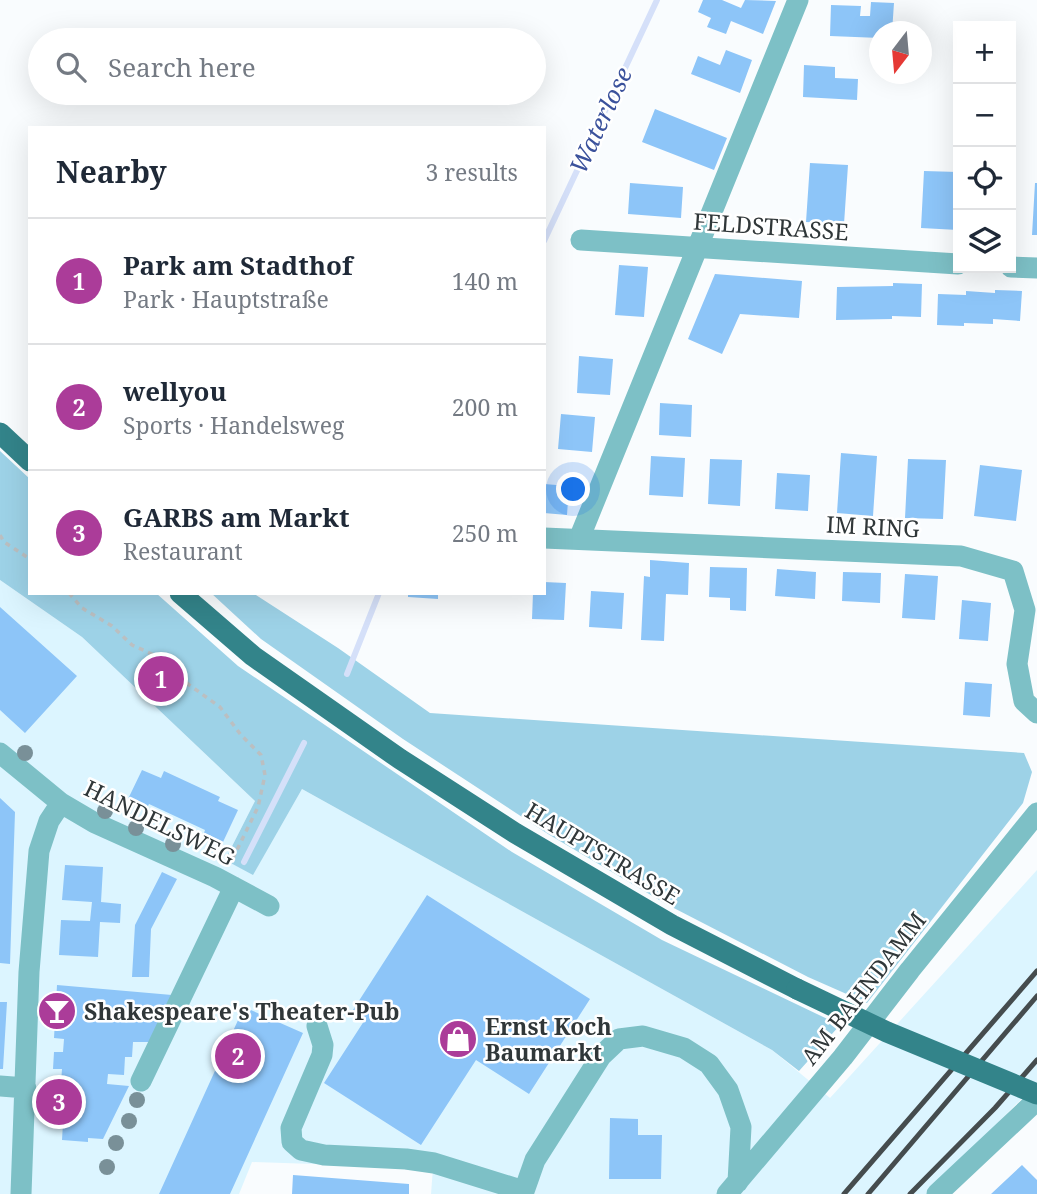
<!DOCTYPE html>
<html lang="en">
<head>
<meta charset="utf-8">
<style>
  body { margin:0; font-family:"Noto Serif",serif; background:#f2f2f3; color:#1f2937 }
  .controls { position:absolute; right:21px; top:21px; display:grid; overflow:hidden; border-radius:0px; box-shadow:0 7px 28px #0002 }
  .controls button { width:63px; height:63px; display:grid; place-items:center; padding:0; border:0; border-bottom:2px solid #e0e1e3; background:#fff; color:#1f2937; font:35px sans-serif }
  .compass { position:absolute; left:869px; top:21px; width:63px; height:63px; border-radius:50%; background:#fff; box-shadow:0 7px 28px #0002; rotate:196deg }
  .you { position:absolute; left:574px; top:490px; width:24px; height:24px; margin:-18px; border:5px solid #fff; border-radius:50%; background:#1a73e8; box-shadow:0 0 0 10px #1a73e833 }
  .badge { display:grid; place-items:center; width:46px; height:46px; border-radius:50%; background:#ab3c99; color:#fff; font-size:23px; font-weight:700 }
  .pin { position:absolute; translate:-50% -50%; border:4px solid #fff; box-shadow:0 2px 7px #0006 }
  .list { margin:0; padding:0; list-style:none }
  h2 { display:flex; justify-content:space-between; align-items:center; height:91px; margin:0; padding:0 28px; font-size:30px }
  h2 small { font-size:23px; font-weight:400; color:#747a83 }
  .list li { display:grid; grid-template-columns:46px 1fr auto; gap:21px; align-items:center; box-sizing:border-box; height:126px; padding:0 28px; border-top:2px solid #e0e1e3 }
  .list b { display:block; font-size:26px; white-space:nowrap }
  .list p { margin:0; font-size:23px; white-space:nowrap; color:#747a83 }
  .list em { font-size:23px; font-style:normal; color:#747a83 }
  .icon { flex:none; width:38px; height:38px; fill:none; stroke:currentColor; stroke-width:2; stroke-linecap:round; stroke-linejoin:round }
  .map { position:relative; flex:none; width:1037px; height:1194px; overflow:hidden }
  .search { position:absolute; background:#fff; box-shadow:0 7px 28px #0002; left:28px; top:28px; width:518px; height:77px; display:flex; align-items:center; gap:18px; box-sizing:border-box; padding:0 24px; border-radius:38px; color:#747a83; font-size:26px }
  .panel { position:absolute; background:#fff; box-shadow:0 7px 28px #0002; left:28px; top:126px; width:518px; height:469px; border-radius:0px }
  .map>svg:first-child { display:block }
  .built { fill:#dcf5ff }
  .green { fill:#9dd2e7 }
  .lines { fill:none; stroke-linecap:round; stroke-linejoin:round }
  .stream { stroke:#d5e0f9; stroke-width:6 }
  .building { fill:#8dc5f8 }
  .path { stroke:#bbbfc1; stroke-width:3.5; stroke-dasharray:5 5; stroke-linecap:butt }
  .minor { stroke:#7dc0c6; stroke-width:21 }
  .major { stroke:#33848a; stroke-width:21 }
  .rail { stroke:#454c4e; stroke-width:5 }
  .major-bridge { stroke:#33848a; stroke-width:21 }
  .tree { fill:#799098 }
  .labels { text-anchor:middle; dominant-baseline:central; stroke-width:5; stroke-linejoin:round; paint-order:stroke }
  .street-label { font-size:23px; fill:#303739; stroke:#fff }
  .poi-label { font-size:23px; font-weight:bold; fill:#303739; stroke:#fff; text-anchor:start }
  .water-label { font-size:24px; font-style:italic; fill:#3b529c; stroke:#fff }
</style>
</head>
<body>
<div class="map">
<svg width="1037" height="1194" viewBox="0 0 1037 1194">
  <rect width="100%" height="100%" fill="#f9fcfe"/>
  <path class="built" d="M0,580L82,637L255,801L225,860L253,874L302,789L772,1050L830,1098L1037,870V1083L928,1194H431L433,1168L252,1162L239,1194H0Z"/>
  <path class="green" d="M0,451L30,479V593H156L238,666L512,852L662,940L840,1025L799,1071L772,1050L302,789L253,875L225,860L255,801L82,637L0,580Z
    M211,593H253L338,648L430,713L1024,753L1032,772L1023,803L867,1003L808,977L666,904L548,834L403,739L261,639Z"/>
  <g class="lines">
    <path class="stream" d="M544,241L657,0
      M347,674L379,593
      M244,862L304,743"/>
  </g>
  <path class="building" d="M703,0H722L741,8L745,0L776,1L763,34L731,21L726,34L707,27L711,18L698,12Z
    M871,2L894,3L892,32H880V38L830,36L831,5L861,6L860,16H870Z
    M726,50L752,60L740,93L691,74L698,56L720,65Z
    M804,65L835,67V78L858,79L857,100L803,97Z
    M655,109L727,138L714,170L642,142Z
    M810,163L848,165L844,224L806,222Z
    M924,171L958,172V230L921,228Z
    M630,183L683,187L681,218L628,214Z
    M1035,183H1037V235H1032Z
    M619,265L648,267L644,317L615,315Z
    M715,274L802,281L799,318L740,314L722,354L688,339Z
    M893,283L922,284L921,317L892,316V319L836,320L837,287L893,286Z
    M995,290L1022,291L1020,321L993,319V324L964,323V326L937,325L938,294L966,295V291L995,293Z
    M579,356L613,359L610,395L577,393Z
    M660,403L692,405L691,437L659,435Z
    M561,414L595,417L592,452L558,449Z
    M841,453L877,456L873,516L837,513Z
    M651,456L685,458L683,497L649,495Z
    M710,459L742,460L740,506L708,504Z
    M908,459L946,460L943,519L905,518Z
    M980,465L1022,470L1016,521L974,516Z
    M777,473L810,475L808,511L775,509Z
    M544,484L569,486L567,515L544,513Z
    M650,560L689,563L688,595L666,594L664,641L641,640L644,576L650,577Z
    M710,567L747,568L746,611L730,610V598L709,597Z
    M777,569L816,572L815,599L775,596Z
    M843,572L881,573L880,603L842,601Z
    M905,574L938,576L935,620L902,618Z
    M544,582L566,583L564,620L532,619L533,593H544Z
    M591,591L624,593L622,629L589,627Z
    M408,593H438V599L408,597Z
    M962,600L991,603L988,641L959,639Z
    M0,607L77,676L25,733L0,710Z
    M965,682L992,684L990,717L963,715Z
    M142,770L161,778L164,771L220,797L218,801L238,810L223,842L204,833L205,830L149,804L147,808L128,799Z
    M0,798L15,812L10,964L0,963Z
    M65,865L103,867L101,902L121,904L120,923L100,922L98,957L59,955L61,920L90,921L92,902L62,900Z
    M162,872L177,879L151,929L149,977H132L135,925Z
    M427,895L590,999L529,1094L476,1060L421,1145L324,1083L366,1018L353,1010Z
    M57,985L172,995L150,1042H133L132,1057H125L124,1075L108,1074L107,1084L129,1086L103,1139L88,1138V1142L62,1140L63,1123L49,1122L51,1082L61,1083L62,1069H53L54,1052H63L64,1039L54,1038Z
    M0,1002H7L3,1069H0Z
    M244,1007L303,1033L230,1194H159Z
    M610,1118L638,1119V1135H662L661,1179H609Z
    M1022,1165L1037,1180V1194H991Z
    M293,1175L409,1184V1194H292Z"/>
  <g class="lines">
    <path class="path" d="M0,535L4,542L30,559
      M69,593L82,608L112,626L132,645L165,660L188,684L220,707L241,735L261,755L265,775L258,807L231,862"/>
    <path class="minor" d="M581,240L958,264
      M1011,267L1037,268
      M544,538L961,556L1013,571L1025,610L1017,664L1024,701L1037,713
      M579,539L798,0
      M0,753L61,803L95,823L215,877L269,906
      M317,1026L323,1045L322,1055L291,1128L292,1142L301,1150L324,1155L406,1159L434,1163L524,1191
      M141,1081L234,887
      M0,1086L26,1088
      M21,1194L29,972L39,851L49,821L61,803
      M523,1194L535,1160L601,1056L619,1039L643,1036L684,1048L709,1064L728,1090L741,1127L738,1182
      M727,1194L843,1057L910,970L1037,813
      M937,1194L1037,1100"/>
    <path class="major" d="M0,433L30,461
      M180,593L253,656L400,759L515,833L672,925L797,989"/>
    <path class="rail" d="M844,1194L1037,971
      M868,1194L1037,996
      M910,1194L995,1108L1037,1060"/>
    <path class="major-bridge" d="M797,989L887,1032L1037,1094"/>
  </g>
  <g class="tree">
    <circle cx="25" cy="753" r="8"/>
    <circle cx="105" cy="811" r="8"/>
    <circle cx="136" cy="828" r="8"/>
    <circle cx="173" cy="844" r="8"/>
    <circle cx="137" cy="1100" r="8"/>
    <circle cx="129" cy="1121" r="8"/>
    <circle cx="116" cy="1143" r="8"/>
    <circle cx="107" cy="1167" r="8"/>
  </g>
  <defs>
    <symbol id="bar-disc" viewBox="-11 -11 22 22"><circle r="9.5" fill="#ab3c99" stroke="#fff"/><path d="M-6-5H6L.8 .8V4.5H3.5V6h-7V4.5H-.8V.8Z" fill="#fff"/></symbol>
    <symbol id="shop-disc" viewBox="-11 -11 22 22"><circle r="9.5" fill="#ab3c99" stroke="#fff"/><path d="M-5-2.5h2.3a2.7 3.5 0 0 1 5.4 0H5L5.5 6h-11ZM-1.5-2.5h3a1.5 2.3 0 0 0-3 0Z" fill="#fff"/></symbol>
  </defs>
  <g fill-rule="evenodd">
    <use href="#bar-disc" x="35" y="989" width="44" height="44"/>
    <use href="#shop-disc" x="436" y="1017" width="44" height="44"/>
  </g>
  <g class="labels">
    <g class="street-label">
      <text transform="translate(771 226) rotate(4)">FELDSTRASSE</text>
      <text transform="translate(873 526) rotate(3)">IM RING</text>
      <text transform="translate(160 822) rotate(26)">HANDELSWEG</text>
      <text transform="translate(603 853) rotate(31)">HAUPTSTRASSE</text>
      <text transform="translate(863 988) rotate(-52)">AM BAHNDAMM</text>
    </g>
    <g class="poi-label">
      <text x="84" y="1011">Shakespeare's Theater-Pub</text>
      <text x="485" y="1026">Ernst Koch<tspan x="485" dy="26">Baumarkt</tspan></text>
    </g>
    <g class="water-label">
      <text transform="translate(600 120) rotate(-65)">Waterlose</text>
    </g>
  </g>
</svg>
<div class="controls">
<button>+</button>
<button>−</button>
<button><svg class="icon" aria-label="locate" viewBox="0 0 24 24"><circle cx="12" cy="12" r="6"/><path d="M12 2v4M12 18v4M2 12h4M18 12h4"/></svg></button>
<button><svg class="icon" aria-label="layers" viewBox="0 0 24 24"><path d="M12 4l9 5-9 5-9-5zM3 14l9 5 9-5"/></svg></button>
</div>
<svg class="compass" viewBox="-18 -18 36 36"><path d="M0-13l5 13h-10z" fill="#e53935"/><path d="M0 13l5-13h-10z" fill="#747a83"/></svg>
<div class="you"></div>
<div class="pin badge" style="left:161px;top:679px">1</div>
<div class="pin badge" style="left:238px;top:1056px">2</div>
<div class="pin badge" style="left:59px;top:1102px">3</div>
<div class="search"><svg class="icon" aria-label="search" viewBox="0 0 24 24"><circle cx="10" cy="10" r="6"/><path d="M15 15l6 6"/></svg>Search here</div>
<section class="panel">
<h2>Nearby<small>3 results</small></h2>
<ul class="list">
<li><span class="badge">1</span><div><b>Park am Stadthof</b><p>Park · Hauptstraße</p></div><em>140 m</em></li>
<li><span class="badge">2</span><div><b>wellyou</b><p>Sports · Handelsweg</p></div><em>200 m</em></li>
<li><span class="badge">3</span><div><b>GARBS am Markt</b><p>Restaurant</p></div><em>250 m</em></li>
</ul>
</section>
</div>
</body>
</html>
